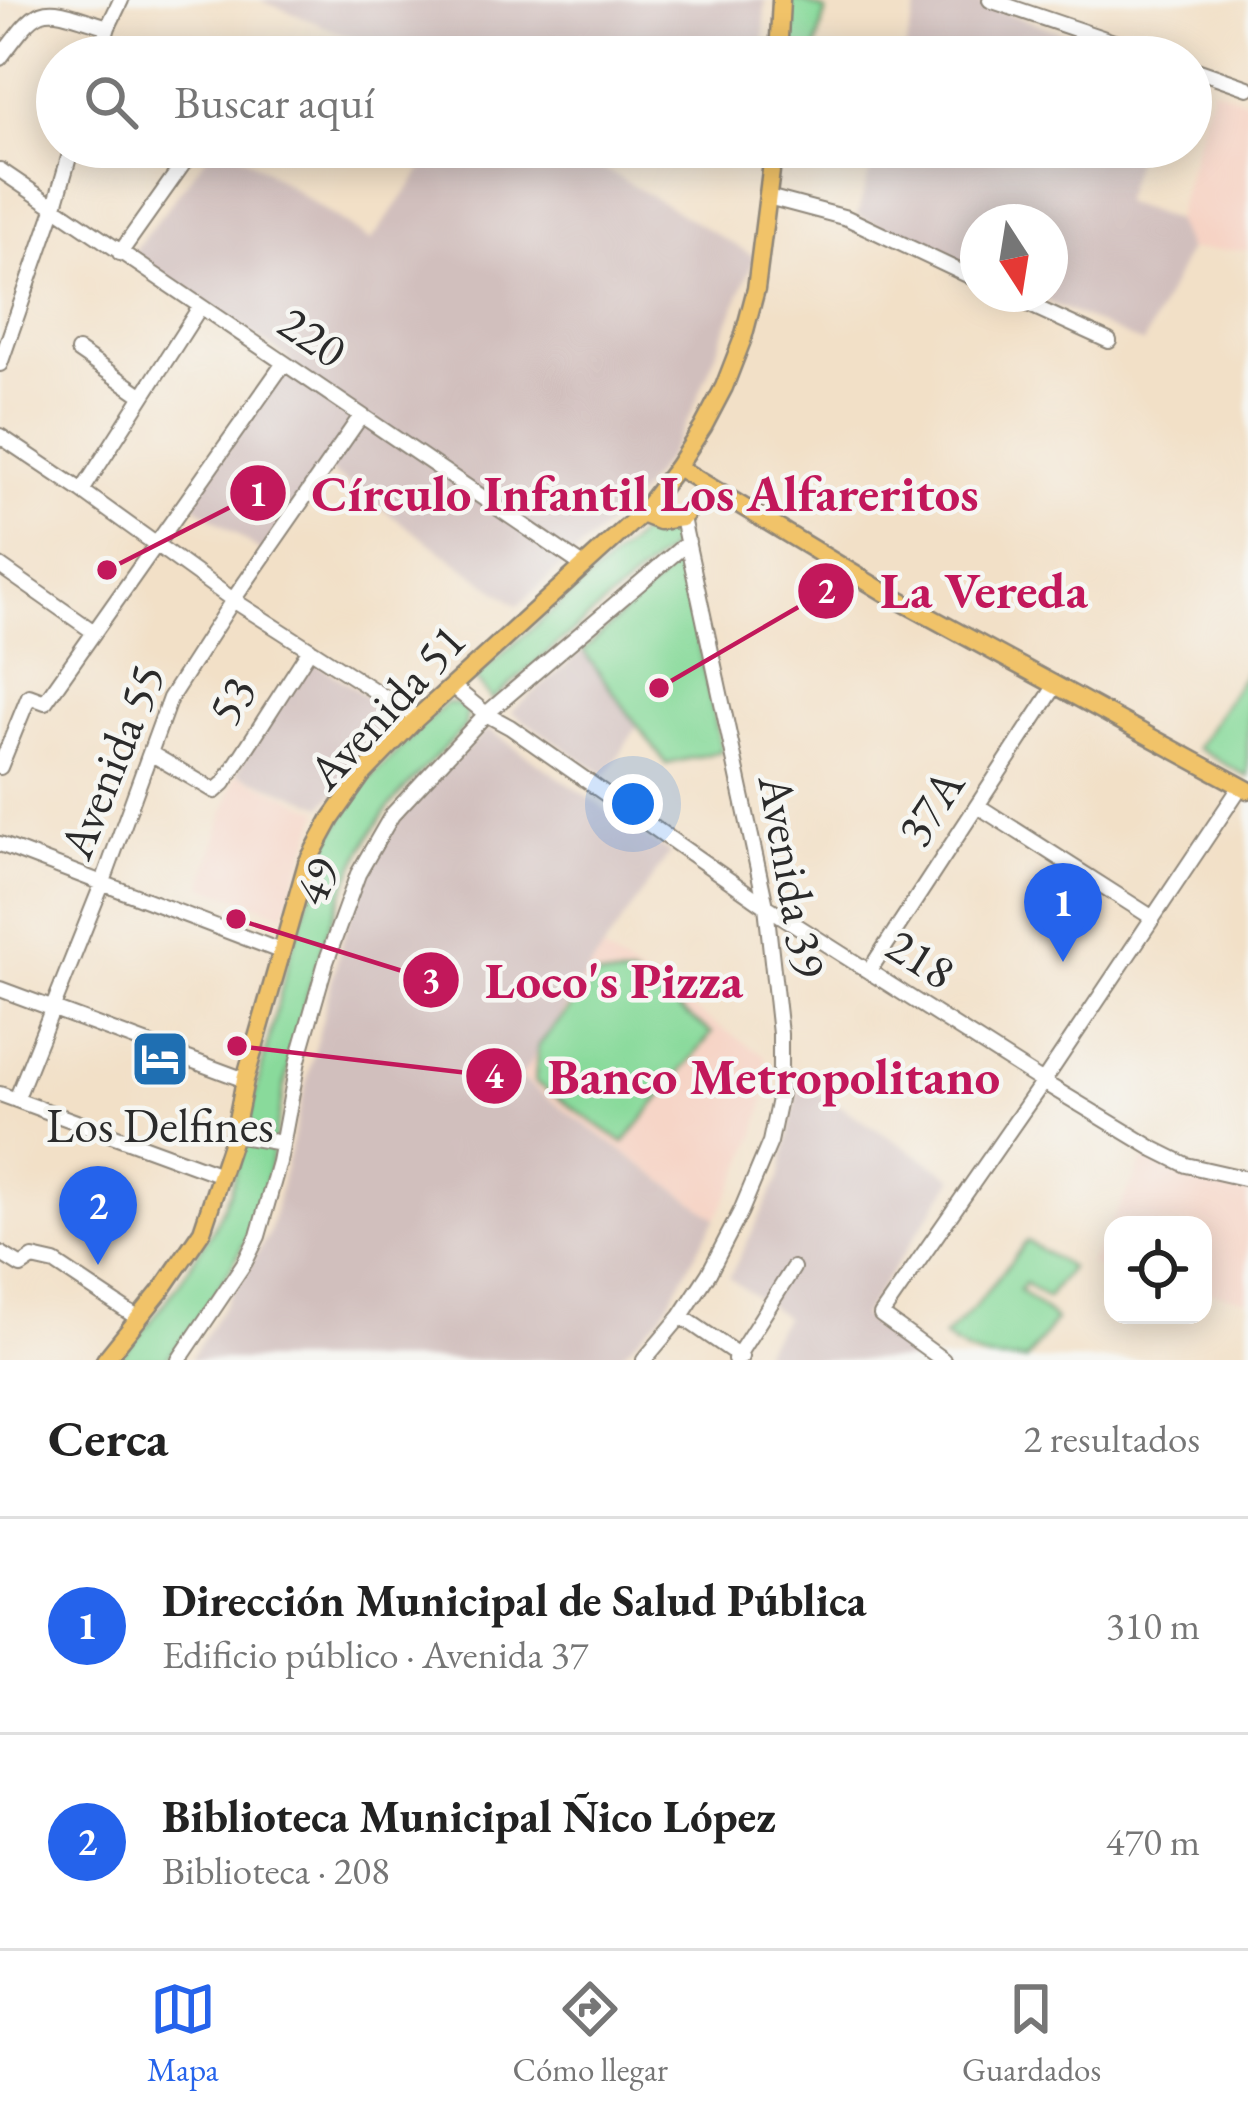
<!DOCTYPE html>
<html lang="es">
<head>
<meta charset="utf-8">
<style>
  body { margin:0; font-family:"EB Garamond",serif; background:#f6f6f6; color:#222 }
  .controls { position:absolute; right:36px; bottom:36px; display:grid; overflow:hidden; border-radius:24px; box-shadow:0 6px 30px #0003 }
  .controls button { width:108px; height:108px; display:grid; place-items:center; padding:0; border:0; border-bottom:3px solid #e0e0e0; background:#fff; color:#222; font:60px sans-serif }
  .compass { position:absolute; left:960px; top:204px; width:108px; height:108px; border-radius:50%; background:#fff; box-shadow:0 6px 30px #0003; rotate:168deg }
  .you { position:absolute; left:633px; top:804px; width:42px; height:42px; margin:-30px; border:9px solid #fff; border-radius:50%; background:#1a73e8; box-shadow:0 0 0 18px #1a73e833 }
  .badge { display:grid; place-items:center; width:78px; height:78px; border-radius:50%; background:#2563eb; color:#fff; font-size:39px; font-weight:700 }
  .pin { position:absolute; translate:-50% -99px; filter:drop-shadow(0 3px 6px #0008) }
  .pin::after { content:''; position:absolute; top:63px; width:42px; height:36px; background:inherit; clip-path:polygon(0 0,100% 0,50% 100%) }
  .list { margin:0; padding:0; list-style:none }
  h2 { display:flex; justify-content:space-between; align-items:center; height:156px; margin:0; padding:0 48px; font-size:51px }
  h2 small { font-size:39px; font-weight:400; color:#767676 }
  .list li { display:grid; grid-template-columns:78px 1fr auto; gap:36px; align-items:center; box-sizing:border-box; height:216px; padding:0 48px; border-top:3px solid #e0e0e0 }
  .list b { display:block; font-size:45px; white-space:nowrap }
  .list p { margin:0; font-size:39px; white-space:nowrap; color:#767676 }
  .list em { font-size:39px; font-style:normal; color:#767676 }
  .icon { flex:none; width:66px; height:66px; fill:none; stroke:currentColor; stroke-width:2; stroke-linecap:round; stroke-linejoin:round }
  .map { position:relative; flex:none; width:1248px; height:1360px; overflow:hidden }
  .search { position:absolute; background:#fff; box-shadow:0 6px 30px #0003; left:36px; right:36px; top:36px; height:132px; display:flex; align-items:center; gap:30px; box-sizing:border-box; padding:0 42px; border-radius:66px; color:#767676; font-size:45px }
  .sheet { height:588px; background:#fff }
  nav { display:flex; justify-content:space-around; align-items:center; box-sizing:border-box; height:168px; border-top:3px solid #e0e0e0; background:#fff; font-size:33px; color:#767676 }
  nav a { display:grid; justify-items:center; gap:6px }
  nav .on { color:#2563eb }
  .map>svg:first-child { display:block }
  .built { fill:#f6d2c3 }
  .industrial { fill:#d1bfbd }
  .green { fill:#89da9b; stroke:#5a8263; stroke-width:3 }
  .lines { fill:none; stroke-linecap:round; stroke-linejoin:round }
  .minor-casing { stroke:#8e8679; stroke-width:18 }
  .major-casing { stroke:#8e8679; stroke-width:21 }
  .minor { stroke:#fff; stroke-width:14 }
  .major { stroke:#f1c369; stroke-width:16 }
  .labels { text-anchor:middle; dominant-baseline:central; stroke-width:9; stroke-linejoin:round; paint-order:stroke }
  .street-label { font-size:48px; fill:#2b2b2b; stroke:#f6f6f2 }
  .poi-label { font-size:48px; fill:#2b2b2b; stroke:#f6f6f2 }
  .leader { fill:none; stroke:#c2185b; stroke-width:4.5 }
  .callout-dot { fill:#c2185b; stroke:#f6f6f2; stroke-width:4.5 }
  .mark-label { font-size:36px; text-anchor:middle; font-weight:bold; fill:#fff }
  .callout-label { font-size:51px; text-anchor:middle; font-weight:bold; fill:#c2185b; stroke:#f6f6f2; stroke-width:9; stroke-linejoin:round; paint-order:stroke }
</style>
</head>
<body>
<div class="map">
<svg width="1248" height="1360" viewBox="0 0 1248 1360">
  <rect width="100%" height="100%" fill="#f6f6f2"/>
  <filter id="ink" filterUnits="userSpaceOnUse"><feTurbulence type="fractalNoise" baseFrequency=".00833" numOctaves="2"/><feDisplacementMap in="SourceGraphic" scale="24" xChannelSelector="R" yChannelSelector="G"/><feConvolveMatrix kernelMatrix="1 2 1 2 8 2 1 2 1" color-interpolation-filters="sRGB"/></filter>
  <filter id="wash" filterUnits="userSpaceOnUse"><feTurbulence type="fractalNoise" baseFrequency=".004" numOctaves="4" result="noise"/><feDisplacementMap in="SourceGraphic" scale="48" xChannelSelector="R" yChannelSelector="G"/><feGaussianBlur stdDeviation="2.7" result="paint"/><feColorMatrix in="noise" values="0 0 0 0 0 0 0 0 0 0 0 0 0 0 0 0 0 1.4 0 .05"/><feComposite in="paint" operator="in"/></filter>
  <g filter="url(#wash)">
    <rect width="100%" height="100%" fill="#f2e0c7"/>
    <path class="built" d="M1212,88L1248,101V250H1188L1175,220Z
      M236,774L320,811L284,914L202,886Z
      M602,951L765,1056L767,1088L756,1134L738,1177L716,1218L520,1077Z
      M1145,1158L1248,1186V1300L1203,1290V1225H1113V1270L1089,1265Z"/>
    <path class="industrial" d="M260,0H765L763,57H400Z
      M919,0H972L1127,57H903Z
      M214,147H230L371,241L439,147H560L594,163L755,257L691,414L666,459L632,503L518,606L325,468L264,554L191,503L290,359L130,256Z
      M877,147H1139L1122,202L1175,220L1188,250L1143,344L1031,294H1050V222H978V270L857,216Z
      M583,651L638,725L606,776L511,712Z
      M308,657L400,719L323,806L236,773Z
      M488,729L670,853L602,951L520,1078L716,1218L661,1315L616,1360H190L269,1234L339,952L358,890L395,825L431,782Z
      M800,1081L954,1178L862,1316L916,1360H775L762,1351L785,1317L729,1278L780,1177Z"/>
    <path class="green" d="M789,0H800L826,11L813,57H785Z
      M644,531L677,534L680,540L492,700L475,678Z
      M680,561L722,751L666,764L583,651Z
      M1248,668V777L1197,748Z
      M446,703L460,705L467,711L465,727C440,754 405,785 384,814C339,878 303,1001 286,1079C276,1123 273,1170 257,1213C237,1267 202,1316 166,1360H117L142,1333L178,1285L213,1229L231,1190L290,955L327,843L361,787Z
      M596,977H633L712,1033L624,1143L535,1082L538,1046Z
      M1027,1241L1070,1268L1047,1298L1025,1283L1019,1290L1056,1320L1026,1360C989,1360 973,1360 944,1337L974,1308Z"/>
  </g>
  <g filter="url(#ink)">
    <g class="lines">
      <defs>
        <path id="minor" d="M990,0L1158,57
          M99,57L108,27L121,0
          M0,58C43,0 39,5 108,27
          M1191,68L1248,88
          M0,170L582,565
          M768,197L847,218L978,280
          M120,253L195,147
          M1006,294L1109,341
          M78,351L143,396
          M0,364L54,209L72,147
          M0,436L82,491L233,600L417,718
          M82,491L200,307
          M0,566L94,632
          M452,686L486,714L510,727L766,906L1043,1082L1154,1149L1186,1165L1248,1179
          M150,753L215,791L224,783L310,649
          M0,767L29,696L45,702L284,363
          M978,806L1153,918
          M0,844L280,951
          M869,971L1056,685
          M0,989L245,1080
          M0,1094L221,1175
          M16,1100L103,882L170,698L233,600L361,416
          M234,1135L282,1143
          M0,1253L21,1266L33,1258L55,1263L139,1319
          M681,1316L741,1357
          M179,1360L245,1262L258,1236L279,1162L298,1060L326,962L358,874L392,815L486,714L688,542
          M644,1360L681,1316L709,1273L741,1211L770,1142L780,1094V1034L766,906L682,518
          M735,1360L793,1268
          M943,1360L881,1315L1043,1082L1241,786"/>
        <path id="major" d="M778,57L781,0
          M677,467L884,592L1248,790
          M641,514L659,521L682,518L695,503L722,493
          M105,1360L163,1288L202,1231L234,1135L245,1080L307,863L331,819L362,775L417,718L641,514L677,467L703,427L724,387L743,338L756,289L774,147"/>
      </defs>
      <use href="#minor" class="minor-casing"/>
      <use href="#major" class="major-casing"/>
      <use href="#minor" class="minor"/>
      <use href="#major" class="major"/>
    </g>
  </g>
  <defs>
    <symbol id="hotel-square" viewBox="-11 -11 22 22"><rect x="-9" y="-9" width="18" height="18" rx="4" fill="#1f6fb2" stroke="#f6f6f2"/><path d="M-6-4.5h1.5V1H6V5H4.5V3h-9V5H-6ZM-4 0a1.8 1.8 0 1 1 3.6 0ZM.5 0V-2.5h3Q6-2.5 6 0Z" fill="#fff"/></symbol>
  </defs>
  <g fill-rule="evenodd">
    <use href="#hotel-square" x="127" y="1026" width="66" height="66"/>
  </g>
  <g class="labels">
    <g class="street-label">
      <text transform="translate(313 336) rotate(34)">220</text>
      <text transform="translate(231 700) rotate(-57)">53</text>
      <text transform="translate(386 706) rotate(-47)">Avenida 51</text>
      <text transform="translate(111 761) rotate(-68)">Avenida 55</text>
      <text transform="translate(930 807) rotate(-57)">37A</text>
      <text transform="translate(793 876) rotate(80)">Avenida 39</text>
      <text transform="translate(316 881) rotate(-67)">49</text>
      <text transform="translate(921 958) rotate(32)">218</text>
    </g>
    <g class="poi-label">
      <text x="160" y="1125">Los Delfines</text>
    </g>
  </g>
  <path class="leader" d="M107 570L258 493M659 688L826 591M236 919L431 980M237 1046L494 1076"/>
  <g class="callout-dot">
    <circle cx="107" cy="570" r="12"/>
    <circle cx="659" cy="688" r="12"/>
    <circle cx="236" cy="919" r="12"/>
    <circle cx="237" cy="1046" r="12"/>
    <circle cx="258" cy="493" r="30"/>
    <circle cx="826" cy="591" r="30"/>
    <circle cx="431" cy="980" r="30"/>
    <circle cx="494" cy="1076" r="30"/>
  </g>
  <g class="mark-label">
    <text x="258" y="506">1</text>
    <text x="826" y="603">2</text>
    <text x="431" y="993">3</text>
    <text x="494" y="1088">4</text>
  </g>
  <g class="callout-label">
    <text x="645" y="511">Círculo Infantil Los Alfareritos</text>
    <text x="984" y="608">La Vereda</text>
    <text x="614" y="998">Loco's Pizza</text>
    <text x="774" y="1094">Banco Metropolitano</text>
  </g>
</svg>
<div class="controls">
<button><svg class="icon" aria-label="locate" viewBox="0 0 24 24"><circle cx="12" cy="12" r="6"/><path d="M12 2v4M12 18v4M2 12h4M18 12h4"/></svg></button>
</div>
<svg class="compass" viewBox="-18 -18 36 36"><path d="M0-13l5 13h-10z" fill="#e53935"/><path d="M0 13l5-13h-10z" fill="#767676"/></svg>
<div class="you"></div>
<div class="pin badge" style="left:1063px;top:962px">1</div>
<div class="pin badge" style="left:98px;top:1265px">2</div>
<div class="search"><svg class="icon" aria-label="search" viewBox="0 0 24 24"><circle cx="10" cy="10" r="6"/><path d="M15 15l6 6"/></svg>Buscar aquí</div>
</div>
<section class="sheet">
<h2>Cerca<small>2 resultados</small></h2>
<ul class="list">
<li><span class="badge">1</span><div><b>Dirección Municipal de Salud Pública</b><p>Edificio público · Avenida 37</p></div><em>310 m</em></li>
<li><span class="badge">2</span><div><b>Biblioteca Municipal Ñico López</b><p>Biblioteca · 208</p></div><em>470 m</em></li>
</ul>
</section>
<nav>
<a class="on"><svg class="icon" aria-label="map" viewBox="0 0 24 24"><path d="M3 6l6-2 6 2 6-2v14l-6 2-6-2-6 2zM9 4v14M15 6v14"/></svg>Mapa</a>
<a><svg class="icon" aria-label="directions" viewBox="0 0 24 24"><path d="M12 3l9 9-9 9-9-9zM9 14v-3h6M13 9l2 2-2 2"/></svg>Cómo llegar</a>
<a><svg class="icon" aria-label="saved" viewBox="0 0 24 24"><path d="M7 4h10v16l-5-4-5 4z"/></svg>Guardados</a>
</nav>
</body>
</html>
